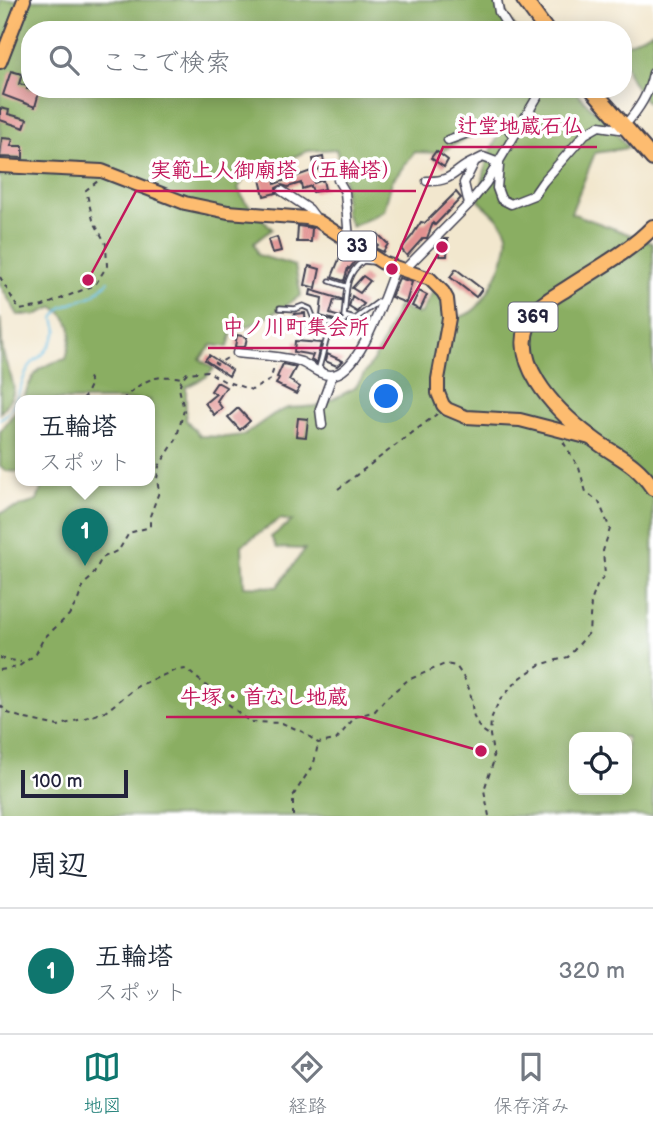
<!DOCTYPE html>
<html lang="ja">
<head>
<meta charset="utf-8">
<style>
  body { margin:0; font-family:"Balsamiq Sans","Klee One",sans-serif; background:#f2f2f3; color:#1f2937 }
  .controls { position:absolute; right:21px; bottom:21px; display:grid; overflow:hidden; border-radius:14px; box-shadow:0 4px 18px #0003 }
  .controls button { width:63px; height:63px; display:grid; place-items:center; padding:0; border:0; border-bottom:2px solid #e0e1e3; background:#fff; color:#1f2937; font:35px sans-serif }
  .scale { position:absolute; left:21px; bottom:18px; width:107px; box-sizing:border-box; padding-left:7px; border:4px solid #22223b; border-top:0; font-size:19px; line-height:24px; white-space:nowrap; color:#22223b; -webkit-text-stroke:5px #fff; paint-order:stroke }
  .you { position:absolute; left:387px; top:397px; width:24px; height:24px; margin:-18px; border:5px solid #fff; border-radius:50%; background:#1a73e8; box-shadow:0 0 0 10px #1a73e833 }
  .badge { display:grid; place-items:center; width:46px; height:46px; border-radius:50%; background:#0f766e; color:#fff; font-size:23px; font-weight:700 }
  .pin { position:absolute; translate:-50% -58px; filter:drop-shadow(0 2px 4px #0008) }
  .pin::after { content:''; position:absolute; top:37px; width:24px; height:21px; background:inherit; clip-path:polygon(0 0,100% 0,50% 100%) }
  .popup { position:absolute; left:15px; top:395px; width:140px; height:91px; box-sizing:border-box; display:grid; place-content:center; border-radius:14px; background:#fff; filter:drop-shadow(0 2px 5px #0005); font-size:23px; white-space:nowrap; color:#747a83 }
  .popup b { font-size:26px; color:#1f2937 }
  .popup::after { content:''; position:absolute; left:50%; top:100%; margin-left:-14px; border:14px solid transparent; border-top-color:#fff }
  .list { margin:0; padding:0; list-style:none }
  h2 { display:flex; justify-content:space-between; align-items:center; height:91px; margin:0; padding:0 28px; font-size:30px }
  h2 small { font-size:23px; font-weight:400; color:#747a83 }
  .list li { display:grid; grid-template-columns:46px 1fr auto; gap:21px; align-items:center; box-sizing:border-box; height:126px; padding:0 28px; border-top:2px solid #e0e1e3 }
  .list b { display:block; font-size:26px; white-space:nowrap }
  .list p { margin:0; font-size:23px; white-space:nowrap; color:#747a83 }
  .list em { font-size:23px; font-style:normal; color:#747a83 }
  .icon { flex:none; width:38px; height:38px; fill:none; stroke:currentColor; stroke-width:2; stroke-linecap:round; stroke-linejoin:round }
  .map { position:relative; flex:none; width:653px; height:816px; overflow:hidden }
  .search { position:absolute; background:#fff; box-shadow:0 4px 18px #0003; left:21px; right:21px; top:21px; height:77px; display:flex; align-items:center; gap:18px; box-sizing:border-box; padding:0 24px; border-radius:28px; color:#747a83; font-size:26px }
  .sheet { height:217px; background:#fff }
  nav { display:flex; justify-content:space-around; align-items:center; box-sizing:border-box; height:98px; border-top:2px solid #e0e1e3; background:#fff; font-size:19px; color:#747a83 }
  nav a { display:grid; justify-items:center; gap:4px }
  nav .on { color:#0f766e }
  .map>svg:first-child { display:block }
  .forest { fill:#8aae62; stroke:#56684e; stroke-width:2; fill-rule:evenodd }
  .lines { fill:none; stroke-linecap:round; stroke-linejoin:round }
  .stream { stroke:#68c0e5; stroke-width:2 }
  .building { fill:#e29291 }
  .lane-casing { stroke:#414051; stroke-width:7 }
  .street-casing { stroke:#414051; stroke-width:11 }
  .primary-casing { stroke:#414051; stroke-width:16 }
  .highway-casing { stroke:#414051; stroke-width:18 }
  .path { stroke:#414051; stroke-width:2; stroke-dasharray:5 5; stroke-linecap:butt }
  .lane { stroke:#fff; stroke-width:3.5 }
  .street { stroke:#fff; stroke-width:8 }
  .primary { stroke:#fdbc6f; stroke-width:12 }
  .highway { stroke:#fdbc6f; stroke-width:14 }
  .labels { text-anchor:middle; dominant-baseline:central; stroke-width:7; stroke-linejoin:round; paint-order:stroke }
  .shield { fill:#fff; stroke:#646476; stroke-width:2 }
  .shield-label { font-size:18px; font-weight:bold; fill:#22223b }
  .leader { fill:none; stroke:#c2185b; stroke-width:2.5 }
  .callout-dot { fill:#c2185b; stroke:#fff; stroke-width:2.5 }
  .callout-label { font-size:21px; text-anchor:middle; font-weight:bold; fill:#c2185b; stroke:#fff; stroke-width:7; stroke-linejoin:round; paint-order:stroke }
</style>
</head>
<body>
<div class="map">
<svg width="653" height="816" viewBox="0 0 653 816">
  <rect width="100%" height="100%" fill="#fff"/>
  <filter id="ink" filterUnits="userSpaceOnUse"><feTurbulence type="fractalNoise" baseFrequency=".0143" numOctaves="2"/><feDisplacementMap in="SourceGraphic" scale="14" xChannelSelector="R" yChannelSelector="G"/><feConvolveMatrix kernelMatrix="1 2 1 2 8 2 1 2 1" color-interpolation-filters="sRGB"/></filter>
  <filter id="wash" filterUnits="userSpaceOnUse"><feTurbulence type="fractalNoise" baseFrequency=".00686" numOctaves="4" result="noise"/><feDisplacementMap in="SourceGraphic" scale="28" xChannelSelector="R" yChannelSelector="G"/><feGaussianBlur stdDeviation="1.57" result="paint"/><feColorMatrix in="noise" values="0 0 0 0 0 0 0 0 0 0 0 0 0 0 0 0 0 1.4 0 .05"/><feComposite in="paint" operator="in"/></filter>
  <g filter="url(#wash)">
    <rect width="100%" height="100%" fill="#f2e7ce"/>
    <path class="forest" d="M0,0H500L510,22L517,30H30V89H573L591,108L605,119L628,148L595,153L571,213L653,243V816H0V513L37,501L44,480H150V400H23C33,373 37,365 66,359C72,335 77,323 54,307L36,315H18L0,285ZM484,130L498,136L487,159L479,201C488,209 504,221 507,234C511,251 488,297 475,309C468,316 454,319 445,322L443,301L434,289L421,314L398,307L378,353L355,388L319,406L288,408L274,414L244,435L226,437L200,436L186,420V387L206,377L214,369L200,359L212,345L228,347L232,332C258,324 279,312 301,295L295,266L258,255L254,243L272,229L244,200L238,188L246,176L308,151L336,149L344,181L345,213L352,227L384,211L392,181L415,152L438,153ZM280,519L292,521L271,537L277,548L305,549L277,587L244,586L242,545ZM574,737H627V790H574Z
      M653,31V109C636,90 623,71 623,45Z
      M0,318C2,329 1,341 3,352C9,382 25,386 0,413Z
      M20,405V472L6,471L0,466V432Z"/>
    <g class="lines">
      <path class="stream" d="M0,419C22,406 18,377 34,361C37,358 41,357 43,354C50,347 54,338 58,329L54,318L61,308L94,295L109,281"/>
    </g>
    <g id="blocks">
      <path class="building" d="M11,71L22,74L19,84L28,86L27,89H40L35,107L3,95Z
        M0,108L9,110L8,114L27,119L24,128L0,120Z
        M2,138L13,139L11,146H23V158L0,157Z
        M436,151L448,160L444,167L431,158Z
        M323,157L325,168L315,170L313,159Z
        M311,171L314,183L323,180L325,189L313,192L311,186L302,189L301,183L288,187L282,185L276,188V193L264,196L259,175L273,172L275,184Z
        M456,192L461,198L435,225L433,223L427,238H423L407,256L401,249L412,236L421,222L425,223Z
        M298,226L312,228L311,242H297Z
        M378,234L388,244L383,252L375,248L378,245L372,240Z
        M277,237L281,251L272,253L268,240Z
        M444,239H448L447,256H439L440,243Z
        M342,252L356,260L349,269L348,268L344,281L332,277Z
        M309,266L320,269L316,288L305,285Z
        M456,269L482,289L476,297L450,277Z
        M363,276L370,281L360,293L352,288Z
        M399,278L412,282L406,303L391,297Z
        M311,290L341,299V301L334,300L330,314L340,317L338,321L320,316L322,298L310,295Z
        M419,291L427,295L420,310L412,306Z
        M352,296L364,304L357,312L349,307Z
        M305,313L306,329L296,330L294,314Z
        M237,335L247,337L245,347H235Z
        M295,341L321,343L316,363L311,360L313,355L294,352Z
        M327,354L343,361L337,366L325,361Z
        M209,355L232,370L229,376L205,360Z
        M283,364L296,367L289,380L300,387L296,394L276,384L279,378L277,377Z
        M217,382L226,387L217,401L222,408L214,415L205,403L216,394L211,391Z
        M238,408L250,421L240,430L228,417Z
        M298,418L308,419L306,437L296,436Z"/>
    </g>
  </g>
  <g filter="url(#ink)">
    <use href="#blocks" fill-opacity="0" stroke="#414051" stroke-width="2"/>
    <g class="lines">
      <defs>
        <path id="lane" d="M373,262L363,261C343,276 347,294 344,316L355,319L381,300
          M330,281L345,286
          M280,308L295,309L303,306L310,309L314,319L340,326L347,317
          M322,370L319,367C324,352 325,339 332,324"/>
        <path id="street" d="M497,0L499,12L510,30
          M625,125C639,109 649,94 653,73
          M448,140L495,123L506,125L513,135
          M499,166L497,188L501,199L511,204L534,195L543,182L585,134L599,126L626,130
          M338,180L345,192L349,239
          M427,181C455,182 454,169 475,161
          M282,191L309,209L318,221
          M469,204L464,183L475,161L483,157L499,163
          M403,271L469,204L486,183L542,89
          M237,353C258,356 281,355 301,362C310,366 321,376 331,375C361,374 385,293 395,269
          M322,425L320,409L332,376"/>
        <path id="primary" d="M0,62L24,0
          M0,166L102,171L185,203L228,212L306,218L318,221L383,263L430,279L443,292L447,299L449,318L438,379V393L443,405L447,409L466,417L520,420L590,438"/>
        <path id="highway" d="M524,0L546,30
          M592,89L653,159
          M653,227C629,252 596,269 566,289C557,295 543,302 536,311C500,356 557,412 592,438C616,457 634,460 653,488"/>
      </defs>
      <use href="#lane" class="lane-casing"/>
      <use href="#street" class="street-casing"/>
      <use href="#primary" class="primary-casing"/>
      <use href="#highway" class="highway-casing"/>
      <path class="path" d="M0,277L19,310L43,306L95,285L107,266L106,244L93,220L86,190L98,181
        M214,362L217,364L229,357
        M83,400L91,383L87,376
        M122,400C141,382 154,373 181,378
        M20,461V460
        M338,489L437,414
        M0,658L21,662
        M0,670L18,667L36,654L43,639L69,615L78,600L84,584L91,578L102,558L119,550L129,533L150,527V516L159,492L157,479L159,466L176,440L184,410L179,388L182,378L187,373L207,371L224,381L252,390L270,380L275,365
        M0,705L8,713L26,719L58,726L105,712L138,686L173,671L186,669L250,722L282,723L303,732L318,743L336,740L355,717L375,711L386,698L408,680L445,664L456,666C463,676 469,685 471,697C473,714 473,727 490,735
        M293,816V796L314,763L318,744
        M489,816L484,790L494,760L490,735L491,719L499,701L519,679L539,665L568,657L589,633L591,602L597,586L605,575L603,551L610,529L599,502L586,492L579,468L562,440"/>
      <use href="#lane" class="lane"/>
      <use href="#street" class="street"/>
      <use href="#primary" class="primary"/>
      <use href="#highway" class="highway"/>
    </g>
  </g>
  <g class="labels">
    <g class="shield">
      <rect x="338" y="231.5" width="38" height="29" rx="5"/>
      <rect x="508.5" y="302.5" width="49" height="29" rx="5"/>
    </g>
    <g class="shield-label">
      <text x="357" y="246">33</text>
      <text x="533" y="317">369</text>
    </g>
  </g>
  <path class="leader" d="M392 269L443 147H597M88 280L136 191H416M442 247L383 348H208M481 751L362 717H166"/>
  <g class="callout-dot">
    <circle cx="392" cy="269" r="7"/>
    <circle cx="88" cy="280" r="7"/>
    <circle cx="442" cy="247" r="7"/>
    <circle cx="481" cy="751" r="7"/>
  </g>
  <g class="callout-label">
    <text x="520" y="133">辻堂地蔵石仏</text>
    <text x="276" y="177">実範上人御廟塔（五輪塔）</text>
    <text x="296" y="334">中ノ川町集会所</text>
    <text x="264" y="704">牛塚・首なし地蔵</text>
  </g>
</svg>
<div class="controls">
<button><svg class="icon" aria-label="locate" viewBox="0 0 24 24"><circle cx="12" cy="12" r="6"/><path d="M12 2v4M12 18v4M2 12h4M18 12h4"/></svg></button>
</div>
<div class="scale">100 m</div>
<div class="you"></div>
<div class="pin badge" style="left:85px;top:566px">1</div>
<div class="popup"><b>五輪塔</b>スポット</div>
<div class="search"><svg class="icon" aria-label="search" viewBox="0 0 24 24"><circle cx="10" cy="10" r="6"/><path d="M15 15l6 6"/></svg>ここで検索</div>
</div>
<section class="sheet">
<h2>周辺<small></small></h2>
<ul class="list">
<li><span class="badge">1</span><div><b>五輪塔</b><p>スポット</p></div><em>320 m</em></li>
</ul>
</section>
<nav>
<a class="on"><svg class="icon" aria-label="map" viewBox="0 0 24 24"><path d="M3 6l6-2 6 2 6-2v14l-6 2-6-2-6 2zM9 4v14M15 6v14"/></svg>地図</a>
<a><svg class="icon" aria-label="directions" viewBox="0 0 24 24"><path d="M12 3l9 9-9 9-9-9zM9 14v-3h6M13 9l2 2-2 2"/></svg>経路</a>
<a><svg class="icon" aria-label="saved" viewBox="0 0 24 24"><path d="M7 4h10v16l-5-4-5 4z"/></svg>保存済み</a>
</nav>
</body>
</html>
